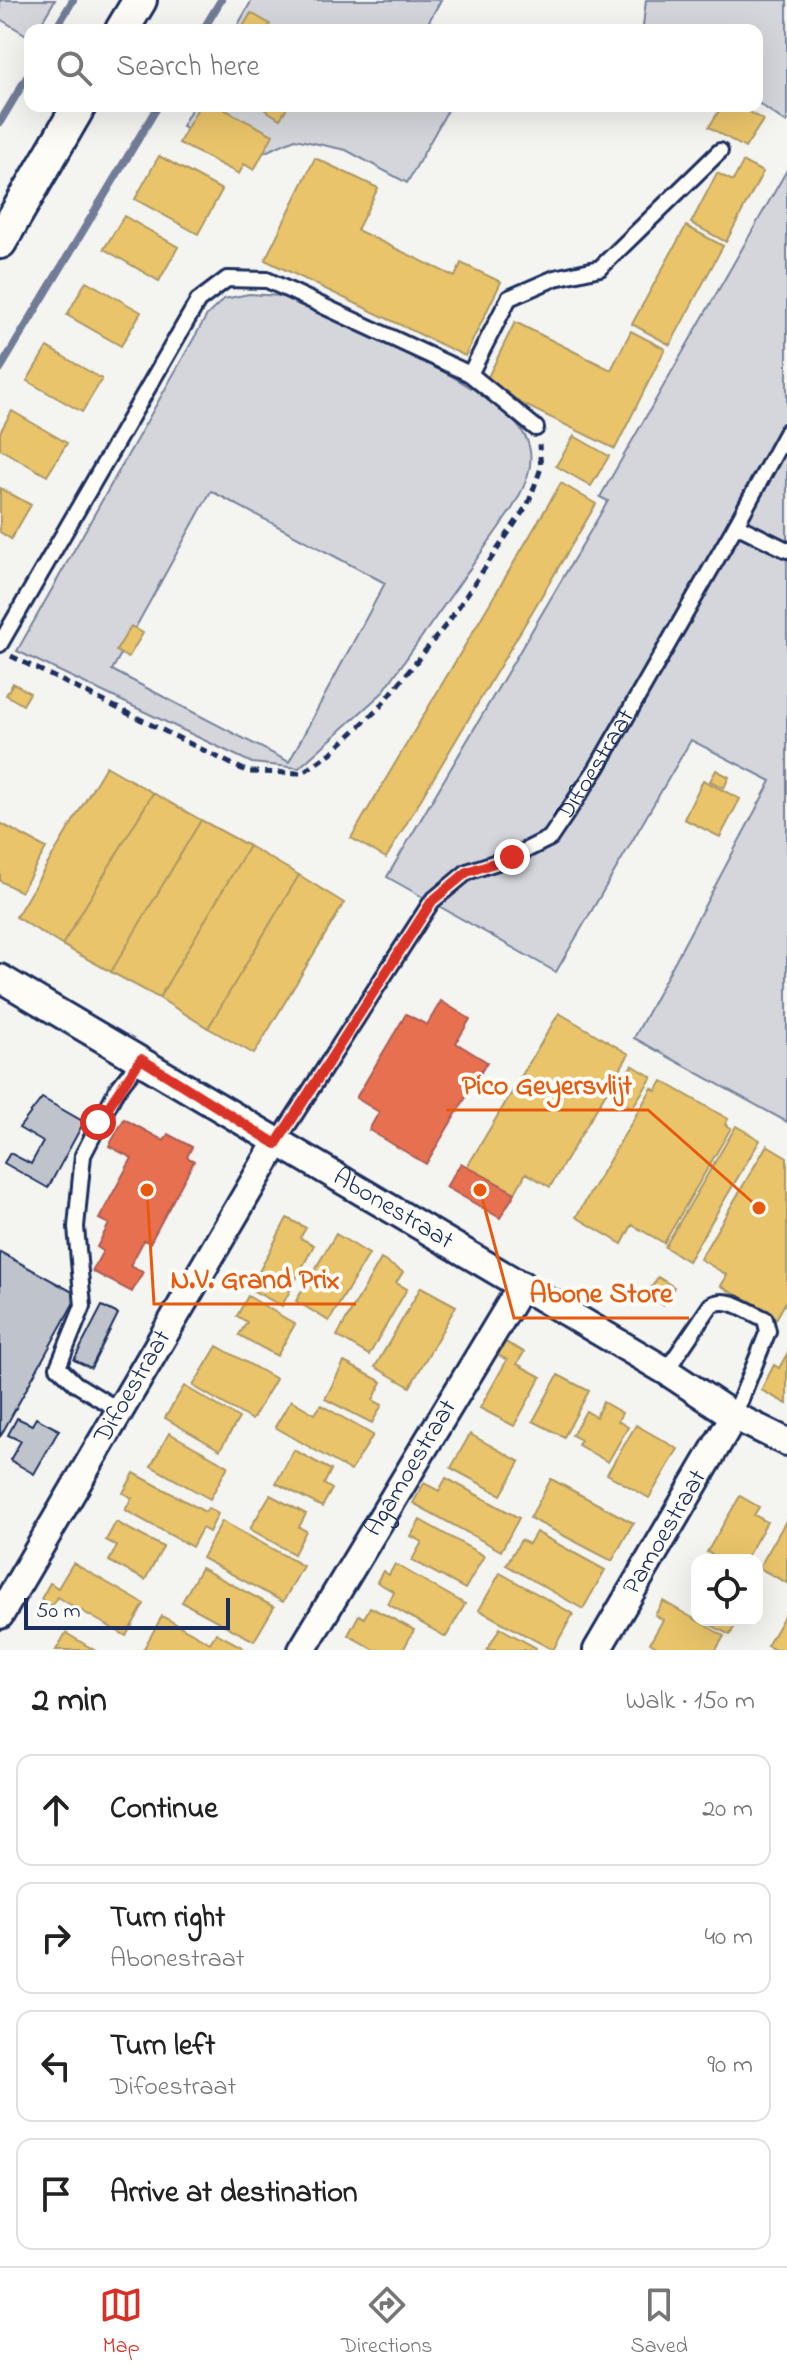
<!DOCTYPE html>
<html lang="en">
<head>
<meta charset="utf-8">
<style>
  body { margin:0; font-family:"Indie Flower",sans-serif; background:#f2f2f2; color:#222 }
  .controls { position:absolute; right:24px; bottom:24px; display:grid; overflow:hidden; border-radius:16px; box-shadow:0 8px 32px #0002 }
  .controls button { width:72px; height:72px; display:grid; place-items:center; padding:0; border:0; border-bottom:2px solid #e0e0e0; background:#fff; color:#222; font:40px sans-serif }
  .scale { position:absolute; left:24px; bottom:20px; width:206px; box-sizing:border-box; padding-left:8px; border:4px solid #1b2f5e; border-top:0; font-size:22px; line-height:28px; white-space:nowrap; color:#1b2f5e; -webkit-text-stroke:6px #fdfcf7; paint-order:stroke }
  .stop { position:absolute; width:24px; height:24px; margin:-18px; border:6px solid #d93025; border-radius:50%; background:#fff }
  .stop.end { background:#d93025; border-color:#fff; box-shadow:0 2px 8px #0008 }
  .list { margin:0; padding:0; list-style:none }
  h2 { display:flex; justify-content:space-between; align-items:center; height:104px; margin:0; padding:0 32px; font-size:34px }
  h2 small { font-size:26px; font-weight:400; color:#767676 }
  .list li { display:grid; grid-template-columns:52px 1fr auto; gap:24px; align-items:center; box-sizing:border-box; height:112px; margin:0 16px 16px; padding:0 16px; border:2px solid #e0e0e0; border-radius:16px }
  .list b { display:block; font-size:30px; white-space:nowrap }
  .list p { margin:0; font-size:26px; white-space:nowrap; color:#767676 }
  .list em { font-size:26px; font-style:normal; color:#767676 }
  .icon { flex:none; width:44px; height:44px; fill:none; stroke:currentColor; stroke-width:2; stroke-linecap:round; stroke-linejoin:round }
  .map { position:relative; flex:none; width:787px; height:1650px; overflow:hidden }
  .search { position:absolute; background:#fff; box-shadow:0 8px 32px #0002; left:24px; right:24px; top:24px; height:88px; display:flex; align-items:center; gap:20px; box-sizing:border-box; padding:0 28px; border-radius:16px; color:#767676; font-size:30px }
  .sheet { height:616px; background:#fff }
  nav { display:flex; justify-content:space-around; align-items:center; box-sizing:border-box; height:112px; border-top:2px solid #e0e0e0; background:#fff; font-size:22px; color:#767676 }
  nav a { display:grid; justify-items:center; gap:4px }
  nav .on { color:#d93025 }
  .map>svg:first-child { display:block }
  .green { fill:#d4d6db; stroke:#78829c; stroke-width:2; fill-rule:evenodd }
  .homes { fill:#e9c46a; stroke:#ab9766; stroke-width:2 }
  .shops { fill:#e76f51; stroke:#aa5c55; stroke-width:2 }
  .lines { fill:none; stroke-linecap:round; stroke-linejoin:round }
  .stream { stroke:#717c98; stroke-width:8 }
  .building { fill:#bfc3cc; stroke:#1b2f5e; stroke-width:2 }
  .service-casing { stroke:#1b2f5e; stroke-width:20 }
  .minor-casing { stroke:#1b2f5e; stroke-width:32 }
  .tertiary-casing { stroke:#1b2f5e; stroke-width:38 }
  .path { stroke:#1b2f5e; stroke-width:5; stroke-dasharray:8 6; stroke-linecap:butt }
  .service { stroke:#fdfcf7; stroke-width:14 }
  .minor { stroke:#fdfcf7; stroke-width:26 }
  .tertiary { stroke:#fdfcf7; stroke-width:32 }
  .route { stroke:#d93025; stroke-width:10 }
  .labels { text-anchor:middle; dominant-baseline:central; stroke-width:8; stroke-linejoin:round; paint-order:stroke }
  .street-label { font-size:26px; fill:#1b2f5e; stroke:#fdfcf7 }
  .leader { fill:none; stroke:#e8590c; stroke-width:3 }
  .callout-dot { fill:#e8590c; stroke:#fdfcf7; stroke-width:3 }
  .callout-label { font-size:28px; text-anchor:middle; font-weight:bold; fill:#e8590c; stroke:#fdfcf7; stroke-width:8; stroke-linejoin:round; paint-order:stroke }
</style>
</head>
<body>
<div class="map">
<svg width="787" height="1650" viewBox="0 0 787 1650">
  <rect width="100%" height="100%" fill="#f4f4f1"/>
  <filter id="ink" filterUnits="userSpaceOnUse"><feTurbulence type="fractalNoise" baseFrequency=".0125" numOctaves="2"/><feDisplacementMap in="SourceGraphic" scale="16" xChannelSelector="R" yChannelSelector="G"/><feConvolveMatrix kernelMatrix="1 2 1 2 8 2 1 2 1" color-interpolation-filters="sRGB"/></filter>
  <g filter="url(#ink)">
    <path class="green" d="M0,0H55L37,30H30V37L0,19Z
      M252,0H441L424,30H235Z
      M646,0H787V123L757,102V30H649L643,26Z
      M193,106H450L407,183L346,150L295,139L244,161L182,126Z
      M787,170V1122L634,1038L771,781L691,740L556,972L387,877L608,501L600,497Z
      M249,294L281,296C338,323 502,384 527,440C537,465 524,488 512,509L382,693L299,768L252,763L17,651L207,315L224,299ZM211,491L385,583L289,762L112,670Z"/>
    <path class="homes" d="M251,13L270,24L266,30H241Z
      M199,106H218L273,135L254,170L244,164L239,174L179,143Z
      M259,106H288L280,119Z
      M722,106H739L763,120L745,148L709,127Z
      M159,156L222,190L198,234L135,199Z
      M315,158L378,188L357,230L455,277L461,263L501,282L465,356L265,260Z
      M743,162L763,172L726,242L691,223L717,173L733,181Z
      M124,216L178,247L159,281L104,249Z
      M686,226L723,246L670,345L632,324Z
      M86,281L141,312L121,346L67,315Z
      M515,322L611,370L631,331L665,349L615,449L484,385Z
      M47,347L102,379L82,412L27,381Z
      M12,411L67,443L47,476L0,449V432Z
      M574,436L609,456L591,486L556,466Z
      M561,483L596,504L386,858L351,838Z
      M0,488L31,505L11,539L0,532Z
      M131,626L143,633L128,658L116,651Z
      M13,683L30,693L23,705L6,695Z
      M106,766L153,793L62,945L16,917Z
      M716,770L729,777L724,788L710,781Z
      M703,780L740,799L720,837L684,819Z
      M153,793L201,820L111,972L62,945Z
      M201,820L249,846L159,998L111,972Z
      M0,823L46,848L21,892L0,881Z
      M249,846L299,875L208,1028L159,998Z
      M299,875L344,903L254,1054L208,1028Z
      M559,1013L629,1054L550,1187L526,1173L515,1193L467,1167Z
      M632,1065L652,1077L632,1108L612,1096Z
      M662,1081L728,1119L725,1125L731,1128L664,1243L632,1225L622,1244L576,1217L652,1088L656,1091Z
      M736,1126L760,1140L688,1261L665,1247Z
      M767,1145L787,1157V1300L776,1319L721,1286L727,1275L700,1259Z
      M287,1218L306,1228L300,1238L314,1245L282,1306L250,1289Z
      M336,1234L369,1254L329,1321L296,1301Z
      M381,1259L403,1272L396,1283L407,1289L369,1355L337,1336Z
      M658,1277L674,1287L663,1305L647,1295Z
      M421,1287L456,1306L410,1387L375,1367Z
      M248,1296L295,1324L277,1356L239,1335L247,1322L237,1316Z
      M505,1342L524,1352L517,1364L541,1377L514,1426L480,1408L507,1360L498,1355Z
      M217,1346L276,1379L252,1420L193,1386Z
      M787,1354V1404L761,1390L774,1365L779,1368Z
      M344,1362L382,1382L373,1400L382,1405L372,1423L325,1399Z
      M558,1375L589,1391L564,1437L533,1421Z
      M184,1386L239,1418L220,1450L165,1418Z
      M291,1400L315,1414L321,1405L373,1435L351,1471L275,1427Z
      M603,1402L622,1413L618,1421L628,1427L608,1462L578,1445L581,1440L572,1435L586,1411L596,1417Z
      M636,1425L678,1449L649,1498L607,1474Z
      M169,1433L228,1466L210,1499L151,1466Z
      M470,1434L520,1462L501,1495L451,1468Z
      M294,1450L331,1470L324,1484L332,1489L322,1507L276,1483Z
      M134,1473L205,1512L208,1508L218,1514L209,1532L202,1528L192,1547L125,1510L132,1498L123,1493Z
      M446,1478L519,1518L501,1551L413,1503L424,1483L439,1491Z
      M551,1479L633,1523L612,1561L530,1518Z
      M270,1495L306,1514L299,1527L306,1531L294,1554L250,1529Z
      M740,1496L759,1507L754,1515L767,1522L745,1560H722L707,1552Z
      M787,1519V1583L759,1568Z
      M420,1520L484,1556L465,1589L412,1560L422,1542L411,1536Z
      M222,1521L303,1566L283,1602L202,1558Z
      M116,1522L163,1547L145,1580L109,1561L117,1546L106,1540Z
      M536,1532L605,1570L583,1609L506,1565L521,1540L529,1544Z
      M73,1563L144,1604L126,1636L57,1597L52,1606L41,1599L50,1583L58,1588Z
      M395,1564L465,1604L446,1637L388,1604L394,1592L377,1582L383,1571L389,1575Z
      M201,1568L274,1607L254,1641L182,1602Z
      M500,1573L573,1614L553,1650L479,1610Z
      M663,1601L724,1636L716,1650H662L650,1643L663,1620L655,1615Z
      M370,1607L414,1630L403,1650H375L348,1635L359,1615L364,1618Z
      M787,1611V1650H775L767,1646Z
      M162,1616L210,1643L216,1633L242,1647L240,1650H143Z
      M701,1620H738L730,1635Z
      M500,1628L536,1648L535,1650H487Z
      M66,1633L94,1650H56Z"/>
    <path class="shops" d="M441,1001L470,1019L456,1043L487,1062L426,1164L369,1130L379,1112L356,1098L406,1014L427,1025Z
      M124,1119L164,1141L168,1134L192,1147L187,1157L194,1161L150,1243L144,1240L130,1266L143,1272L132,1292L92,1271L103,1251L97,1247L109,1224L99,1219L132,1158L109,1146Z
      M461,1163L515,1193L500,1218L446,1187Z"/>
    <g class="lines">
      <path class="stream" d="M55,30L73,0
        M203,30L221,0
        M0,122L30,72
        M0,369L158,106"/>
    </g>
    <path class="building" d="M42,1098L84,1122L48,1188L4,1163L10,1153L31,1164L43,1142L19,1128Z
      M0,1252L78,1295L0,1437Z
      M102,1306L118,1314L91,1368L74,1360Z
      M17,1418L32,1425L36,1418L59,1430L34,1474L10,1460L21,1441L8,1435Z"/>
    <g class="lines">
      <defs>
        <g id="service">
          <path d="M470,374L509,298L555,278L600,268L720,151"/>
          <path d="M736,525L787,431"/>
          <path d="M0,644L198,301L227,279L267,280L470,374L536,428"/>
          <path id="s1" d="M276,1144L432,901L467,872L512,857L550,838L597,768L736,525L787,550"/>
          <path d="M666,1371L711,1305C728,1295 749,1312 765,1319L768,1331L734,1416"/>
          <path d="M120,1411L76,1384L58,1367L83,1306L76,1227L83,1155L116,1091L141,1059"/>
        </g>
        <g id="minor">
          <path id="s2" d="M0,978L666,1371L734,1416L787,1442"/>
          <path id="s3" d="M0,1615L276,1144"/>
          <path id="s4" d="M302,1650L522,1285"/>
          <path id="s5" d="M597,1650L734,1416"/>
        </g>
        <path id="tertiary" d="M122,30L140,0
          M0,242L79,106"/>
      </defs>
      <use href="#service" class="service-casing"/>
      <use href="#minor" class="minor-casing"/>
      <use href="#tertiary" class="tertiary-casing"/>
      <path class="path" d="M11,656L248,772L302,773L331,753L380,707L449,621L528,504L541,468L539,445"/>
      <use href="#service" class="service"/>
      <use href="#minor" class="minor"/>
      <use href="#tertiary" class="tertiary"/>
    </g>
  </g>
  <g class="lines" filter="url(#ink)">
    <path class="route" d="M98,1122L141,1059L276,1144L432,901L467,872L512,857"/>
  </g>
  <g class="labels">
    <g class="street-label">
      <text stroke="none"><textPath href="#s1" startOffset="510">Difoestraat</textPath></text>
      <text stroke="none"><textPath href="#s2" startOffset="456">Abonestraat</textPath></text>
      <text stroke="none"><textPath href="#s3" startOffset="264">Difoestraat</textPath></text>
      <text stroke="none"><textPath href="#s4" startOffset="212">Agamoestraat</textPath></text>
      <text stroke="none"><textPath href="#s5" startOffset="136">Pamoestraat</textPath></text>
    </g>
  </g>
  <path class="leader" d="M759 1208L648 1110H446M147 1190L154 1304H356M480 1190L514 1318H689"/>
  <g class="callout-dot">
    <circle cx="759" cy="1208" r="8"/>
    <circle cx="147" cy="1190" r="8"/>
    <circle cx="480" cy="1190" r="8"/>
  </g>
  <g class="callout-label">
    <text x="547" y="1094">Pico Geyersvlijt</text>
    <text x="255" y="1288">N.V. Grand Prix</text>
    <text x="601" y="1302">Abone Store</text>
  </g>
</svg>
<div class="controls">
<button><svg class="icon" aria-label="locate" viewBox="0 0 24 24"><circle cx="12" cy="12" r="6"/><path d="M12 2v4M12 18v4M2 12h4M18 12h4"/></svg></button>
</div>
<div class="scale">50 m</div>
<div class="stop" style="left:98px;top:1122px"></div>
<div class="stop end" style="left:512px;top:857px"></div>
<div class="search"><svg class="icon" aria-label="search" viewBox="0 0 24 24"><circle cx="10" cy="10" r="6"/><path d="M15 15l6 6"/></svg>Search here</div>
</div>
<section class="sheet">
<h2>2 min<small>Walk · 150 m</small></h2>
<ul class="list">
<li><svg class="icon" aria-label="ahead" viewBox="0 0 24 24"><path d="M12 20V5M6 11l6-6 6 6"/></svg><div><b>Continue</b></div><em>20 m</em></li>
<li><svg class="icon" aria-label="right" viewBox="0 0 24 24"><path d="M7 20v-9h11M14 6l5 5-5 5"/></svg><div><b>Turn right</b><p>Abonestraat</p></div><em>40 m</em></li>
<li><svg class="icon" aria-label="left" viewBox="0 0 24 24"><path d="M17 20v-9H6M10 6l-5 5 5 5"/></svg><div><b>Turn left</b><p>Difoestraat</p></div><em>90 m</em></li>
<li><svg class="icon" aria-label="arrive" viewBox="0 0 24 24"><path d="M6 21V4h12l-3 4 3 4H6"/></svg><div><b>Arrive at destination</b></div></li>
</ul>
</section>
<nav>
<a class="on"><svg class="icon" aria-label="map" viewBox="0 0 24 24"><path d="M3 6l6-2 6 2 6-2v14l-6 2-6-2-6 2zM9 4v14M15 6v14"/></svg>Map</a>
<a><svg class="icon" aria-label="directions" viewBox="0 0 24 24"><path d="M12 3l9 9-9 9-9-9zM9 14v-3h6M13 9l2 2-2 2"/></svg>Directions</a>
<a><svg class="icon" aria-label="saved" viewBox="0 0 24 24"><path d="M7 4h10v16l-5-4-5 4z"/></svg>Saved</a>
</nav>
</body>
</html>
